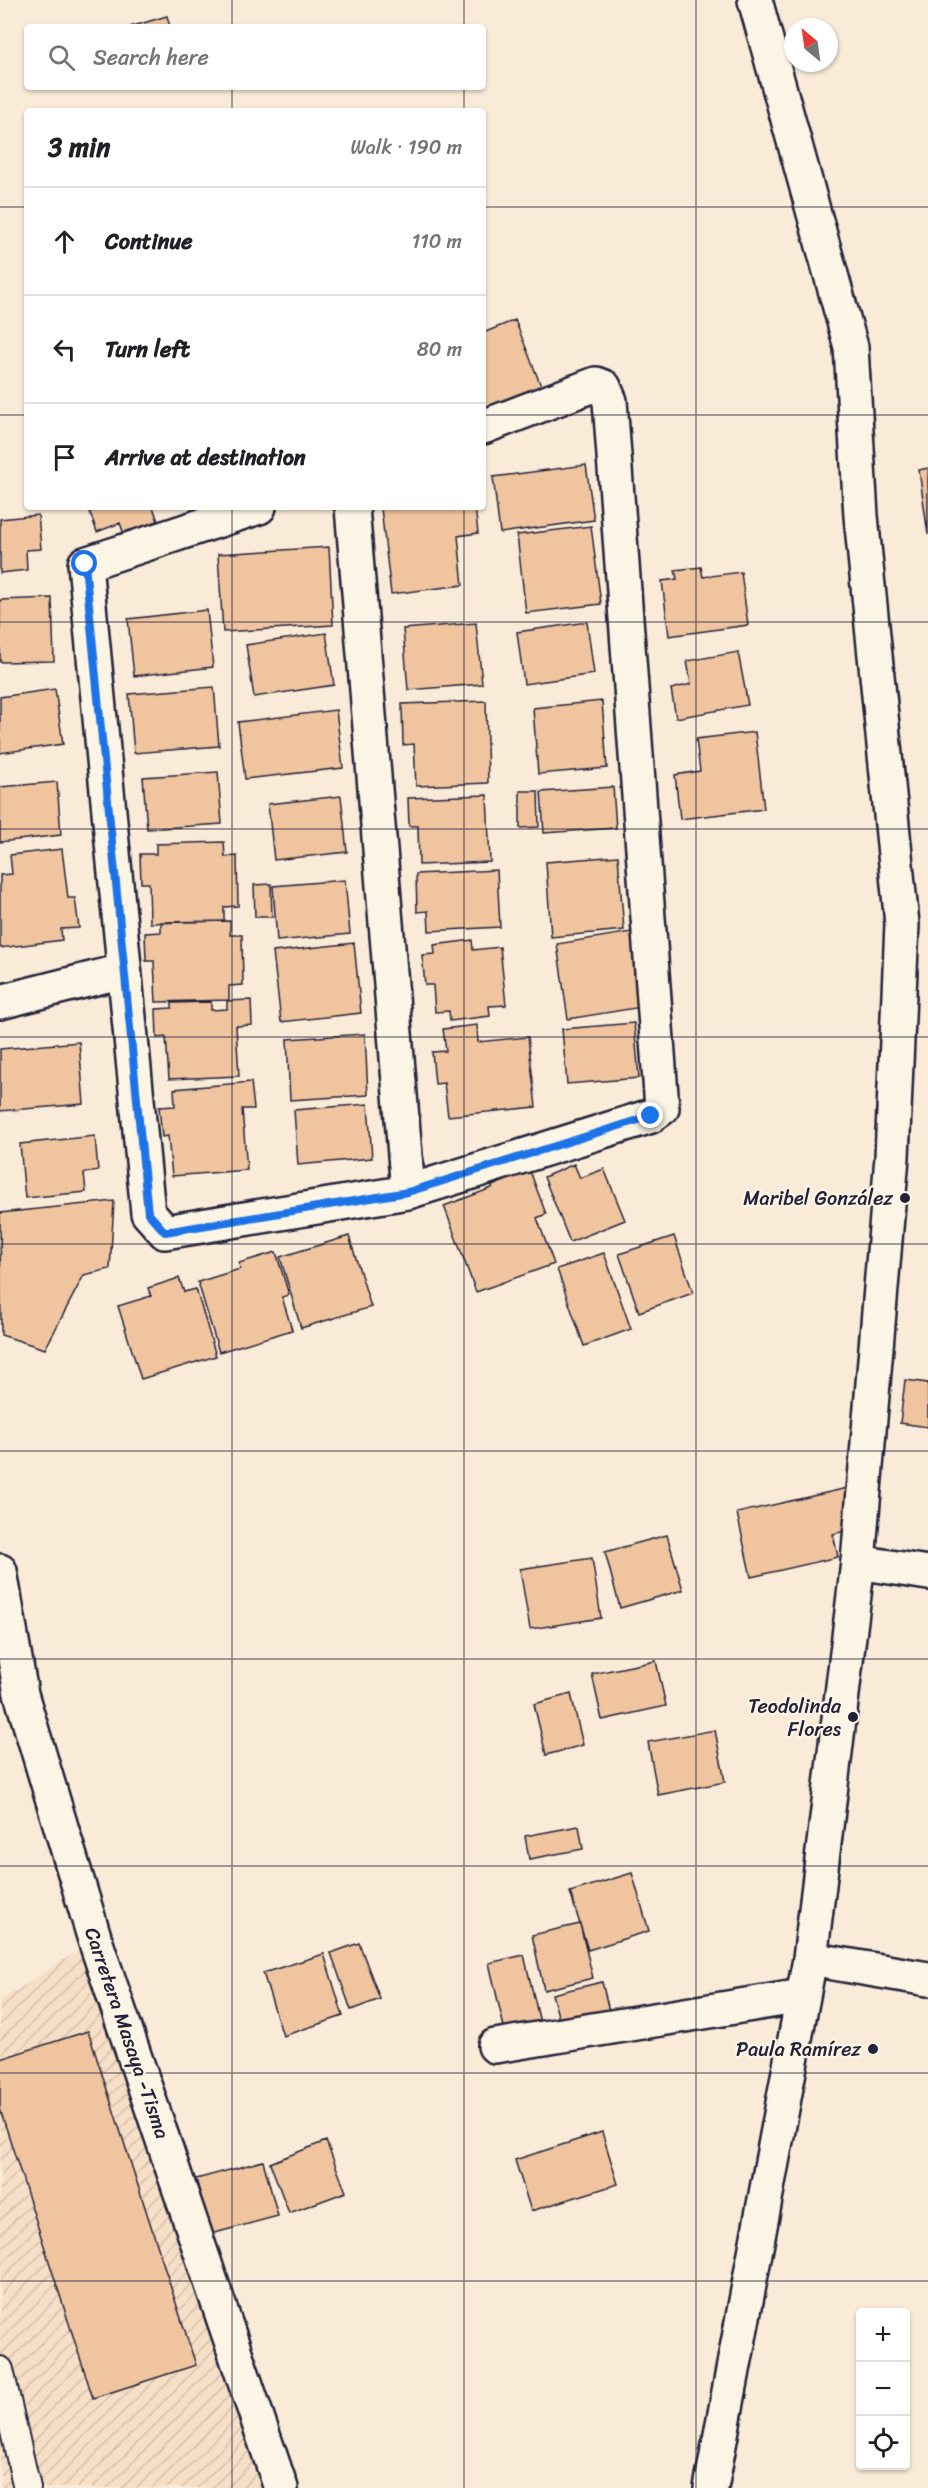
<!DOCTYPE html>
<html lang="en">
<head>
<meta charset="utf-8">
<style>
  body { margin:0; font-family:Sriracha,sans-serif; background:#f2f2f2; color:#202124 }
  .controls { position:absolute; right:18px; bottom:18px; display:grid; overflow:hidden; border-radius:6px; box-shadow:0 2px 4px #0004 }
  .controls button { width:54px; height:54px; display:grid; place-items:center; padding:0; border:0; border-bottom:2px solid #e0e0e0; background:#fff; color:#202124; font:30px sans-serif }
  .compass { position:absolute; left:784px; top:18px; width:54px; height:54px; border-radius:50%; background:#fff; box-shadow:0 2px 4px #0004; rotate:331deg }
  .stop { position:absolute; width:18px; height:18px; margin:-14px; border:4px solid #1a73e8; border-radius:50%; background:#fff }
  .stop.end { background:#1a73e8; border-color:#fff; box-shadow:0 2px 6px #0008 }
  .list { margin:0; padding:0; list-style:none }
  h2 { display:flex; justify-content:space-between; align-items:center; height:78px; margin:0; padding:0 24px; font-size:26px }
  h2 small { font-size:20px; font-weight:400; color:#757577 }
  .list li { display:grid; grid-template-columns:39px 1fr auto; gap:18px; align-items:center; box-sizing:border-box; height:108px; padding:0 24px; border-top:2px solid #e0e0e0 }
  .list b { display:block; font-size:22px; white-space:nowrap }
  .list em { font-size:20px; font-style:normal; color:#757577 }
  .icon { flex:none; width:33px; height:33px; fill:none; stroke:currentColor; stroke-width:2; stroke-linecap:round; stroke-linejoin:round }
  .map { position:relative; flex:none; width:928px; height:2488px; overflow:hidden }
  .search { position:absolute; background:#fff; box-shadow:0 2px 4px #0004; left:24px; top:24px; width:462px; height:66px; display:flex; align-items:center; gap:15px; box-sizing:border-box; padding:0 21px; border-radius:6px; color:#757577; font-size:22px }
  .panel { position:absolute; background:#fff; box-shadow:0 2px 4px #0004; left:24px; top:108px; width:462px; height:402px; border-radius:6px }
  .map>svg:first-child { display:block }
  .industrial { fill:url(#industrial-furrows) }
  .building { fill:#efc49e; stroke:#22223b; stroke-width:1.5 }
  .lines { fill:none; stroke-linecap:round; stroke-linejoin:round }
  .service-casing { stroke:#22223b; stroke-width:30 }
  .minor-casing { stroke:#22223b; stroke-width:38 }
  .tertiary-casing { stroke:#22223b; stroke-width:38 }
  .secondary-casing { stroke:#22223b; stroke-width:38 }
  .service { stroke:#fcf5e5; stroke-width:26 }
  .minor { stroke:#fcf5e5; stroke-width:33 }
  .tertiary { stroke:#fcf5e5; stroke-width:33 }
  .secondary { stroke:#fcf5e5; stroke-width:33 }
  .route { stroke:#1a73e8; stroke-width:8 }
  .grid { fill:none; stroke:#22223b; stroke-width:1.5; stroke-opacity:0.55 }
  .poi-dot { fill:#22223b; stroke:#fcf5e5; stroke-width:2 }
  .labels { text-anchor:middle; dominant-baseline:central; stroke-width:4.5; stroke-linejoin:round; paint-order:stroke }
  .poi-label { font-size:20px; fill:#22223b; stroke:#fcf5e5; text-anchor:end }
  .street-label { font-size:20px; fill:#22223b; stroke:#fcf5e5 }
</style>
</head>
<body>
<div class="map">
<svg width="928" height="2488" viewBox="0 0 928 2488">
  <defs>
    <pattern id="industrial-furrows" width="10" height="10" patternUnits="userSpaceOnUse" patternTransform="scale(1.5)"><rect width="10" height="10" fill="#f6dfc6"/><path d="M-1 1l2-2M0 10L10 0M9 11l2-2" fill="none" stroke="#d3bfab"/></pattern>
  </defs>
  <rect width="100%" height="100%" fill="#f9ebd7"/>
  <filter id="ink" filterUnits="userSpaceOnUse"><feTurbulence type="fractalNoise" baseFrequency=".0167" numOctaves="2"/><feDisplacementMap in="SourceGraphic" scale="12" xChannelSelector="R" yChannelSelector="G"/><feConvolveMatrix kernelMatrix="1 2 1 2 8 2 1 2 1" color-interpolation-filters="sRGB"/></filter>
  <g filter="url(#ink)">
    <path class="industrial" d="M95,1940L281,2488H0V2001Z"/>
    <path class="building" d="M167,16L170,27H130Z
      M515,320L543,391L488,412L483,400V333Z
      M586,465L594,520L500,533L493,477Z
      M928,468V535L919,470Z
      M88,507H153L158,521L124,534L120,523L97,532Z
      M475,507L478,533L458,536L463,585L391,594L381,508Z
      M38,515L41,549L26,550L27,570L0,573V519Z
      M591,526L601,604L526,613L517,535Z
      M329,547L333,625L223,632L218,554Z
      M701,567L703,577L741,572L748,625L669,636L662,581L677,579L675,570Z
      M52,598L54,661L0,662V600Z
      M207,610L213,667L134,676L128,619Z
      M587,622L594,674L524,684L517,632Z
      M476,623L482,684L408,690L403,629Z
      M326,633L334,685L254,697L246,645Z
      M738,652L748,705L676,718L671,689L691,684L687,661Z
      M214,687L219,746L134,753L129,694Z
      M55,689L63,744L0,753V697Z
      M486,701L488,783L416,786L414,744L403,745L402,704Z
      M602,701L607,768L538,774L533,708Z
      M336,710L343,768L245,779L238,722Z
      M755,732L764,809L680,819L675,775L700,771L696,739Z
      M218,772L222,824L147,829L143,777Z
      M57,782L61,835L0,842V787Z
      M613,787L616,828L544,833L541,792Z
      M520,791H538L539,827L520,828Z
      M487,795L490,862L419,865L418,826H409L408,798Z
      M341,796L347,852L274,860L268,804Z
      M224,842L225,857L237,856L238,906L224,907V921L150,923L149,883H141L140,854H156V844Z
      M62,849L68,898H75L79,928L61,929L62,940L0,948V875L12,874L10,855Z
      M618,856L624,930L551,937L546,862Z
      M497,870L500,927L429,931L428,911L417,912L416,874Z
      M345,880L350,934L277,941L273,886Z
      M271,884L272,917H255L254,885Z
      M230,921V935H242L243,985L229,986V1000L156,1002L154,961H146L145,933L161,932V922Z
      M631,932L642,1007L568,1019L557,944Z
      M472,940L473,950L500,947L506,1005L489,1006L490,1016L450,1021L449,1011L435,1012L433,985H425L422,955L435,954L434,945Z
      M354,943L361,1013L281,1022L273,952Z
      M251,1000L252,1025L236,1026L239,1076L169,1079L166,1037L157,1038L156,1009L172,1008V1003L211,1002V1010L227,1009V1001Z
      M634,1023L639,1078L567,1084L562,1029Z
      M477,1025L478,1042L528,1037L536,1107L448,1116L444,1083L435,1084L432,1052L446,1051L443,1029Z
      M365,1034L368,1095L290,1100L287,1039Z
      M79,1042L84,1104L0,1111V1049Z
      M251,1082L254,1109H242L247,1170L172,1176L168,1136L162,1137L159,1107L175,1106L174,1089Z
      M368,1104L372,1158L298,1165L294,1110Z
      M95,1136L98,1171L84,1173L86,1192L25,1198L20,1144Z
      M574,1164L580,1178L604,1169L625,1220L570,1242L544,1177Z
      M530,1171L546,1214L537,1218L554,1264L476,1292L444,1206L492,1188V1186Z
      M114,1201L110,1269L84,1275L45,1349L1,1335L0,1213Z
      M349,1236L371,1307L301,1328L280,1257Z
      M674,1236L693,1293L639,1312L619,1254Z
      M276,1252L289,1295L282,1297L292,1330L219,1352L198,1282L240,1269L239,1263Z
      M604,1253L631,1329L584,1346L557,1269Z
      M179,1278L184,1292L196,1289L216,1356L141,1379L118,1306L151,1296L148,1288Z
      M905,1380L928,1383V1427L900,1423Z
      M848,1488L858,1528L833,1534L838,1557L751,1577L737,1513Z
      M667,1535L683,1590L620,1608L605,1552Z
      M592,1558L601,1618L530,1629L520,1569Z
      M656,1661L666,1706L602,1720L592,1674Z
      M571,1694L583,1745L546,1755L534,1704Z
      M715,1730L725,1782L658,1795L648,1742Z
      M579,1826L583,1849L529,1859L525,1836Z
      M632,1873L649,1931L588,1950L570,1892Z
      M580,1924L593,1978L544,1990L532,1935Z
      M359,1943L380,1999L351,2010L331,1953Z
      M324,1954L343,2016L283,2036L263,1973Z
      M524,1955L542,2031L507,2040L489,1963Z
      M602,1982L609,2011L560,2023L552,1994Z
      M88,2031L196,2365L93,2398L0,2109V2059Z
      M602,2132L618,2184L531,2211L515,2160Z
      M326,2141L346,2192L289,2213L270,2163Z
      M263,2161L278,2216L211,2234L196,2179Z"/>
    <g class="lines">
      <defs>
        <path id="service" d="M0,2370L27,2488"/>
        <path id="minor" d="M259,507L85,564L148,1213L165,1232L408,1192L651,1116L662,1108L610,401L604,387L596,384L483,427
          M352,507L408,1192
          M0,1002L123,971
          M858,1562L928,1573
          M810,1959L928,1979
          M495,2046L802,1996"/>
        <path id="tertiary" d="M711,2488L810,1959L858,1562L892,1157L902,924L861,516L851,347L755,0"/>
        <path id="secondary" d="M0,1571L21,1694L95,1940L281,2488"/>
      </defs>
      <use href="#service" class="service-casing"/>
      <use href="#minor" class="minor-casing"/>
      <use href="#tertiary" class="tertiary-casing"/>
      <use href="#secondary" class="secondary-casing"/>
      <use href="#service" class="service"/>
      <use href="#minor" class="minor"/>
      <use href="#tertiary" class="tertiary"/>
      <use href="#secondary" class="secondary"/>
    </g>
  </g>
  <g class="lines" filter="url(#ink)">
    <path class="route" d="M85,564L148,1213L165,1232L408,1192L651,1116"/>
  </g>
  <path class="grid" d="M232,0V27M464,0V27M696,0V2488M232,87V111M464,87V111M0,207H27M483,207H928M0,415H27M483,415H928M232,507V2488M464,507V2488M0,622H928M0,829H928M0,1037H928M0,1244H928M0,1451H928M0,1659H928M0,1866H928M0,2073H928M0,2281H928"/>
  <g class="poi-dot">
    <circle cx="905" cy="1198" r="6"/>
    <circle cx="853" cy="1717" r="6"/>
    <circle cx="873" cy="2049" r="6"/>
  </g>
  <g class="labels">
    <g class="poi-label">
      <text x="893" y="1198">Maribel González</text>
      <text x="841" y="1706">Teodolinda<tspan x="841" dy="23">Flores</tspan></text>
      <text x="861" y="2049">Paula Ramírez</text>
    </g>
    <g class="street-label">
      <text transform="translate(127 2033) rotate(71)">Carretera Masaya -Tisma</text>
    </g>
  </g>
</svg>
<div class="controls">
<button>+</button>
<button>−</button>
<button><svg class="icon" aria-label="locate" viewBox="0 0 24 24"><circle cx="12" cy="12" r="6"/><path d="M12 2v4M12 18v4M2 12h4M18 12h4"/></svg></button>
</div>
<svg class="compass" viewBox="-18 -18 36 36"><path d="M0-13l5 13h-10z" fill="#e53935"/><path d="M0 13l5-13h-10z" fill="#757577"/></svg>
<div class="stop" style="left:85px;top:564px"></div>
<div class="stop end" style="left:651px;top:1116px"></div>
<div class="search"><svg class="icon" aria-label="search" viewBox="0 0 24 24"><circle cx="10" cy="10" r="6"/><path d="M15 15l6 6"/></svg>Search here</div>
<section class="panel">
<h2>3 min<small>Walk · 190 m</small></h2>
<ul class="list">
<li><svg class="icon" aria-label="ahead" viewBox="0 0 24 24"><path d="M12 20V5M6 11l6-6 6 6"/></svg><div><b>Continue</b></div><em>110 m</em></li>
<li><svg class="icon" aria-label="left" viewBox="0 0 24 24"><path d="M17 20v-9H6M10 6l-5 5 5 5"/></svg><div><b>Turn left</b></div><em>80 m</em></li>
<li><svg class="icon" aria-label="arrive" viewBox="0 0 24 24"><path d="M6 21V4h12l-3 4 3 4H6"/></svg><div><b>Arrive at destination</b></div></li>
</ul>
</section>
</div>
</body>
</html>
